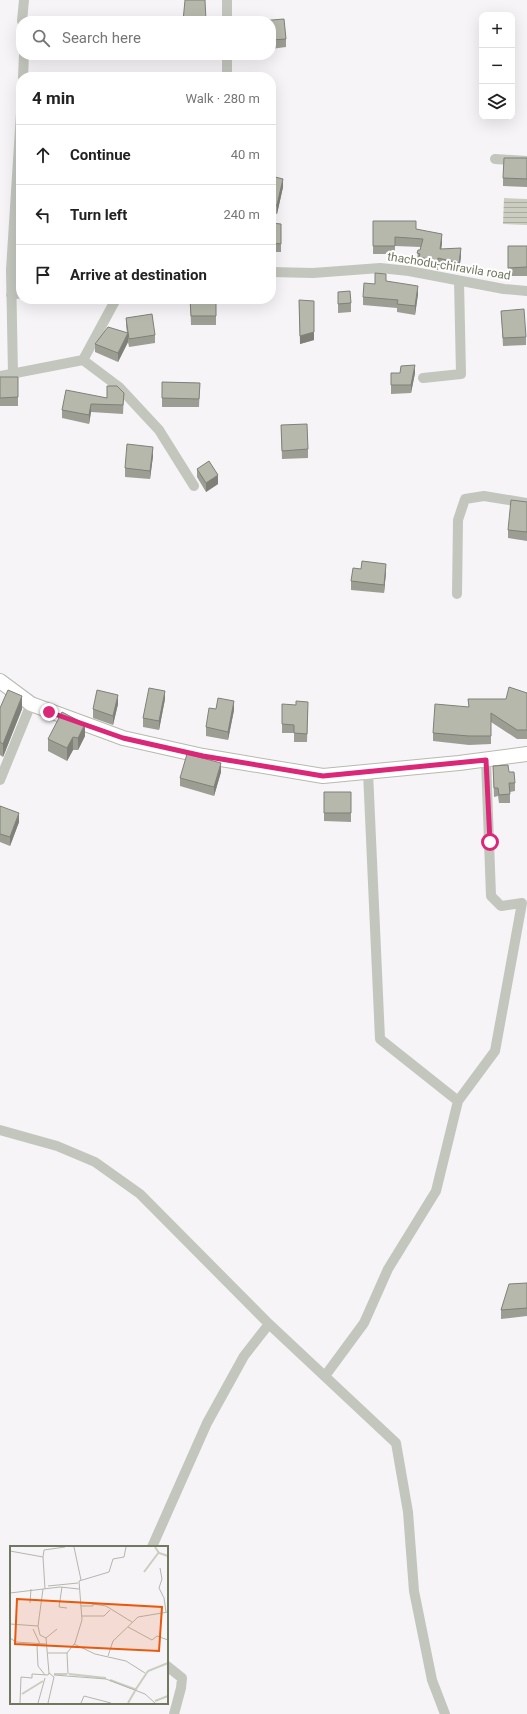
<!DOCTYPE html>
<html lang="en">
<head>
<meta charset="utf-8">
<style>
  body { margin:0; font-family:Roboto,sans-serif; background:#f2f2f2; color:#222 }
  .controls { position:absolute; right:12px; top:12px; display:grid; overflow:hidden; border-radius:8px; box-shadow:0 4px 16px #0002 }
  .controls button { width:36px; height:36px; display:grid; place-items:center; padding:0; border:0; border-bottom:1px solid #e0e0e0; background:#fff; color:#222; font:20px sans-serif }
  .stop { position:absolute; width:12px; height:12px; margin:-9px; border:3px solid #db2777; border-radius:50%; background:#fff }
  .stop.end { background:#db2777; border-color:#fff; box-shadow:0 1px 4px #0008 }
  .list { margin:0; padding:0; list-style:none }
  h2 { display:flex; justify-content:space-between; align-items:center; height:52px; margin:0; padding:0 16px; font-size:17px }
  h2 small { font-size:13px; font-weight:400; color:#767676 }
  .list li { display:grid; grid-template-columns:26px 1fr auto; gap:12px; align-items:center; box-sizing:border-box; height:60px; padding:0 16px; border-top:1px solid #e0e0e0 }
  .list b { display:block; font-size:15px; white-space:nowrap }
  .list em { font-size:13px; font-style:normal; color:#767676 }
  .icon { flex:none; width:22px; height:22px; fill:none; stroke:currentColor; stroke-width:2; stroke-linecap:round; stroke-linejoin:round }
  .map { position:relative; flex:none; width:527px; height:1714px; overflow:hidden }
  .search { position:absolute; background:#fff; box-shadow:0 4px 16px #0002; left:16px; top:16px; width:260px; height:44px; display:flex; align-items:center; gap:10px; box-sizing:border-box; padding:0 14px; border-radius:16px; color:#767676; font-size:15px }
  .panel { position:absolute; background:#fff; box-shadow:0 4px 16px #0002; left:16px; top:72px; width:260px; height:232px; border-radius:16px }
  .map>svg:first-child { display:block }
  .water { fill:url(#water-rules) }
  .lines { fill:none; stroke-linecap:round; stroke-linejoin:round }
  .secondary-casing { stroke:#b7bab0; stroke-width:16 }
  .street { stroke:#c3c6bd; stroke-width:10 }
  .secondary { stroke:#fff; stroke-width:14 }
  .wall { fill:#9c9e93 }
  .shaded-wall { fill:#7f8178 }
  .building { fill:#b5b8ab; stroke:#7f8178 }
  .route { stroke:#db2777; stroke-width:5 }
  .labels { text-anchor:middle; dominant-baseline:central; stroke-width:4; stroke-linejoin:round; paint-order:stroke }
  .street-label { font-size:12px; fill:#70785e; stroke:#fff }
  .inset-river { fill:none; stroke:#cacdbf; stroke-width:2 }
  .inset-road { fill:none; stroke:#b4b7ac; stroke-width:1 }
  .view { fill:#e8590c; fill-opacity:0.15; stroke:#e8590c; stroke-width:2 }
  .inset-edge { fill:none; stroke:#70785e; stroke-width:2 }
</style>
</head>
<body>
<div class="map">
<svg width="527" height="1714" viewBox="0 0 527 1714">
  <defs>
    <pattern id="water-rules" width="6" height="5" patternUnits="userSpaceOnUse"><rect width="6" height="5" fill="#cacdbf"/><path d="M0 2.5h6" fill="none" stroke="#a8ab9e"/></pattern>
  </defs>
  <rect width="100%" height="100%" fill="#f6f4f7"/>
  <path class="water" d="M504,198L527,199V225L503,224Z"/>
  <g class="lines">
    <defs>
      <path id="secondary" d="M0,681L31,704L123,738L203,756L323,776L459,763L527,754"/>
    </defs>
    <use href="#secondary" class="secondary-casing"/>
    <path class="street" d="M22,21L24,0
      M227,21V0
      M23,77L24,55
      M227,77V55
      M495,159L527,161
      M271,272L313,273L380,268L409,271L504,289L527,291
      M11,295L21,293
      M83,360L119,387L159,430L194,486
      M13,374L11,270L21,113
      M0,376L83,360L116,299
      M423,378L461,374L459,281
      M457,594L458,520L465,499L484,496L527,503
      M368,772L380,1039L458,1101
      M0,780L31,704
      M0,1130L57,1146L95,1162L140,1194L269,1324L396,1443L408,1512L414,1591L432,1680L445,1714
      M325,1376L364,1323L388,1269L436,1191L458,1101L495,1051L522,903L501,906L491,896L486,760
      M152,1547L207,1423L244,1356L269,1324
      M167,1666L182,1678L181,1688L174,1714"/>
    <use href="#secondary" class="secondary"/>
  </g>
  <path class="wall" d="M271,21L286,39V47L271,49Z
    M527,158V187L503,186V178Z
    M271,176L283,187L277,214L271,213Z
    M373,221L416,229L442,243L441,249L461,256L459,271L438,266V270L419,265V262H417L418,250H420L421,247L395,246V254H373Z
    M271,223L281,232V252H271Z
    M527,246V276H508V255Z
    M386,281L418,294L415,315L397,312V308L363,305V297L375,284Z
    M338,292L351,303V312L338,313Z
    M190,299H216V325H191Z
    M299,300L314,340L300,344L299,309Z
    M501,311L526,337V345L503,346Z
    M126,318L155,335V343L129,347L128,342L118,362L95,352V344L127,333L126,326Z
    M391,373H415L411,393L391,394Z
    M0,377H18V406H0Z
    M162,382L200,383L199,407H162Z
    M124,393L123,414L91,412L89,424L62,418V410Z
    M281,425L308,449V458L282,459Z
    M153,456L150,479L125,477V468Z
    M197,469L218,484L206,492L197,477Z
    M527,502V541L508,538V530Z
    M386,572L384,593L351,590V581Z
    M527,693V739H517L491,722V744L469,745L433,741V733L468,707L506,699Z
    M165,699L159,730L143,727V718Z
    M118,704L113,725L93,718V709Z
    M0,708L22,709L3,757L0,755Z
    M216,709L234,710L228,740L206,736V727Z
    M308,710L307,742H294V733H282V724Z
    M85,736L78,750H73L67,761L48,751V739Z
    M493,766L509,772L515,783V791L510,792V803H499L498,796L494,797Z
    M221,772L214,796L180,786V778Z
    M324,792H351V822L324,821Z
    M0,806L19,822L10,846L0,842Z
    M527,1283V1316L501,1319V1310Z"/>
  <path class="shaded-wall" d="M283,179V187L277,214V205Z
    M442,234V243L440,258V249Z
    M461,248V256L459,271V263Z
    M418,286V294L415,315V306Z
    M314,332V340L300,344V336Z
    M128,333V342L118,362V353Z
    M415,365V373L411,393V385Z
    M91,404V412L89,424V415Z
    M153,447V456L150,479V471Z
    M218,475V484L206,492V483Z
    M386,564V572L384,593V585Z
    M165,691V699L159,730V721Z
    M118,695V704L113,725V716Z
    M22,696V709L3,757V744Z
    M234,701V710L228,740V732Z
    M85,724V736L78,750V738Z
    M73,737V750L67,761V748Z
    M221,763V772L214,796V787Z
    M19,813V822L10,846V837Z"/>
  <path class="building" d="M185,0H205L206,21H183Z
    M284,19L286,39L271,40V21H260Z
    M504,158H527V179L503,178Z
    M271,176L283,179L277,205L271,204Z
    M373,221H416V229L442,234L440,249L461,248L459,263L438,258V261L419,257L420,254L417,253L418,250H420L423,239L395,237V246H373Z
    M271,223L281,224V244L271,243Z
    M508,246H527V267L508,268Z
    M375,273L386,274V281L418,286L415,306L397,304L398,300L363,297L364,283L375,284Z
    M350,291L351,303L338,304V292Z
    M190,299H216V316H191Z
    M299,300L314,301V332L300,336Z
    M524,309L526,337L503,338L501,311Z
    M152,314L155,335L129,339L126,318Z
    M108,327L128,333L118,353L95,344Z
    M415,365L411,385H391V373H400L401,366Z
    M0,377H18V397L0,398Z
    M162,382L200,383L199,399L162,398Z
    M107,386H117L124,393L123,405L91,404L89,415L62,410L66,390L107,398Z
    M307,424L308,449L282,451L281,425Z
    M127,444L153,447L150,471L125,468Z
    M209,461L218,475L206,483L197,469Z
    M511,500L527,502V532L508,530Z
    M362,561L386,564L384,585L351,581L353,568L361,569Z
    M509,687L527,693V730H517L491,713V736H469L433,733L435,704L469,707L468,699H506Z
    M149,688L165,691L159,721L143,718Z
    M8,690L22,696L3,744L0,742V708Z
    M97,690L118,695L113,716L93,709Z
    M218,698L234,701L228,732L206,727L209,708L216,709Z
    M296,701L308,702L307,734L294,733V725L282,724V704L296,705Z
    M62,712L85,724L78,738L73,737L67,748L48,739Z
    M187,754L221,763L214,787L180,778Z
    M508,765L509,772H514L515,783H509L510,794L499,795L498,788H494L493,766Z
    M324,792H351V813H324Z
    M0,806L19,813L10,837L0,834Z
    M527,1283V1308L501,1310L509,1284Z"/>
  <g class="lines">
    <path class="route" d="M49,712L123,738L203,756L323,776L486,760L490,842"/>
  </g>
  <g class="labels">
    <g class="street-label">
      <text transform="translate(449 266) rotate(9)">thachodu-chiravila road</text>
    </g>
  </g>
  <g transform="translate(10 1546)">
    <rect width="158" height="158" fill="#f6f4f7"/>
    <path class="inset-river" d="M145,1L149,7L158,10M134,26L149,6M44,128H57M59,128L96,132M100,134L127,144M126,143L138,125L158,117M12,148L33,135M145,155L158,150M118,157L125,145"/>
    <path class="inset-road" d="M64,1L71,34M0,5L33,11L35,43M33,11L34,4L55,1M150,22L152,33L149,42L154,52L156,66M38,40L68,37M52,41L49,61L57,62M0,47L50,41L69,43M20,57L21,43M71,60H83V58L96,60L122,76M72,70H94L100,64M0,78L28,80L30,89L36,92L39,127L44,131L38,157M28,80L33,43M118,81L142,94L147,90L158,94M23,83L30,98M0,92L6,96L36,98M36,92L47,83M64,98L85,108L116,115L135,127M27,100L28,120L35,129M38,107H57L65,97L72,74L69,35L99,26L103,13L114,11L116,1M57,107L58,128M98,110L103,95L128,71L158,66M44,129L96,133L135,148L145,157M10,157L11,131L22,132V128L38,129L39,127M28,157L35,132M71,157L74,150L101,157"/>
    <path class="view" d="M7,53L152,61L149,105L5,98Z"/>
    <rect width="158" height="158" class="inset-edge"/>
  </g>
</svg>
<div class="controls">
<button>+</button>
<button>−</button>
<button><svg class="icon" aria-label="layers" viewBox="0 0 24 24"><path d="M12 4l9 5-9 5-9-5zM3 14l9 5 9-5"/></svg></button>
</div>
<div class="stop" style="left:490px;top:842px"></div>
<div class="stop end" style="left:49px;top:712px"></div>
<div class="search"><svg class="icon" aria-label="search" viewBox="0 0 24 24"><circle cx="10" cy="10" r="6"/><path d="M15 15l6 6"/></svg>Search here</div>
<section class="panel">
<h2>4 min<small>Walk · 280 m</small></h2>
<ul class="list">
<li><svg class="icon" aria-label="ahead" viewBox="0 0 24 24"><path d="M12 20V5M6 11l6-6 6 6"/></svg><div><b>Continue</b></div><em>40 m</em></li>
<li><svg class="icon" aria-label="left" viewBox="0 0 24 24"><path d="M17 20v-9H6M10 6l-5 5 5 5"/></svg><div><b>Turn left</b></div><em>240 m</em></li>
<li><svg class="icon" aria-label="arrive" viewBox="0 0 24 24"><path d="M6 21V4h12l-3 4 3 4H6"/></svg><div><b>Arrive at destination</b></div></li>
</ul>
</section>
</div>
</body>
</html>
